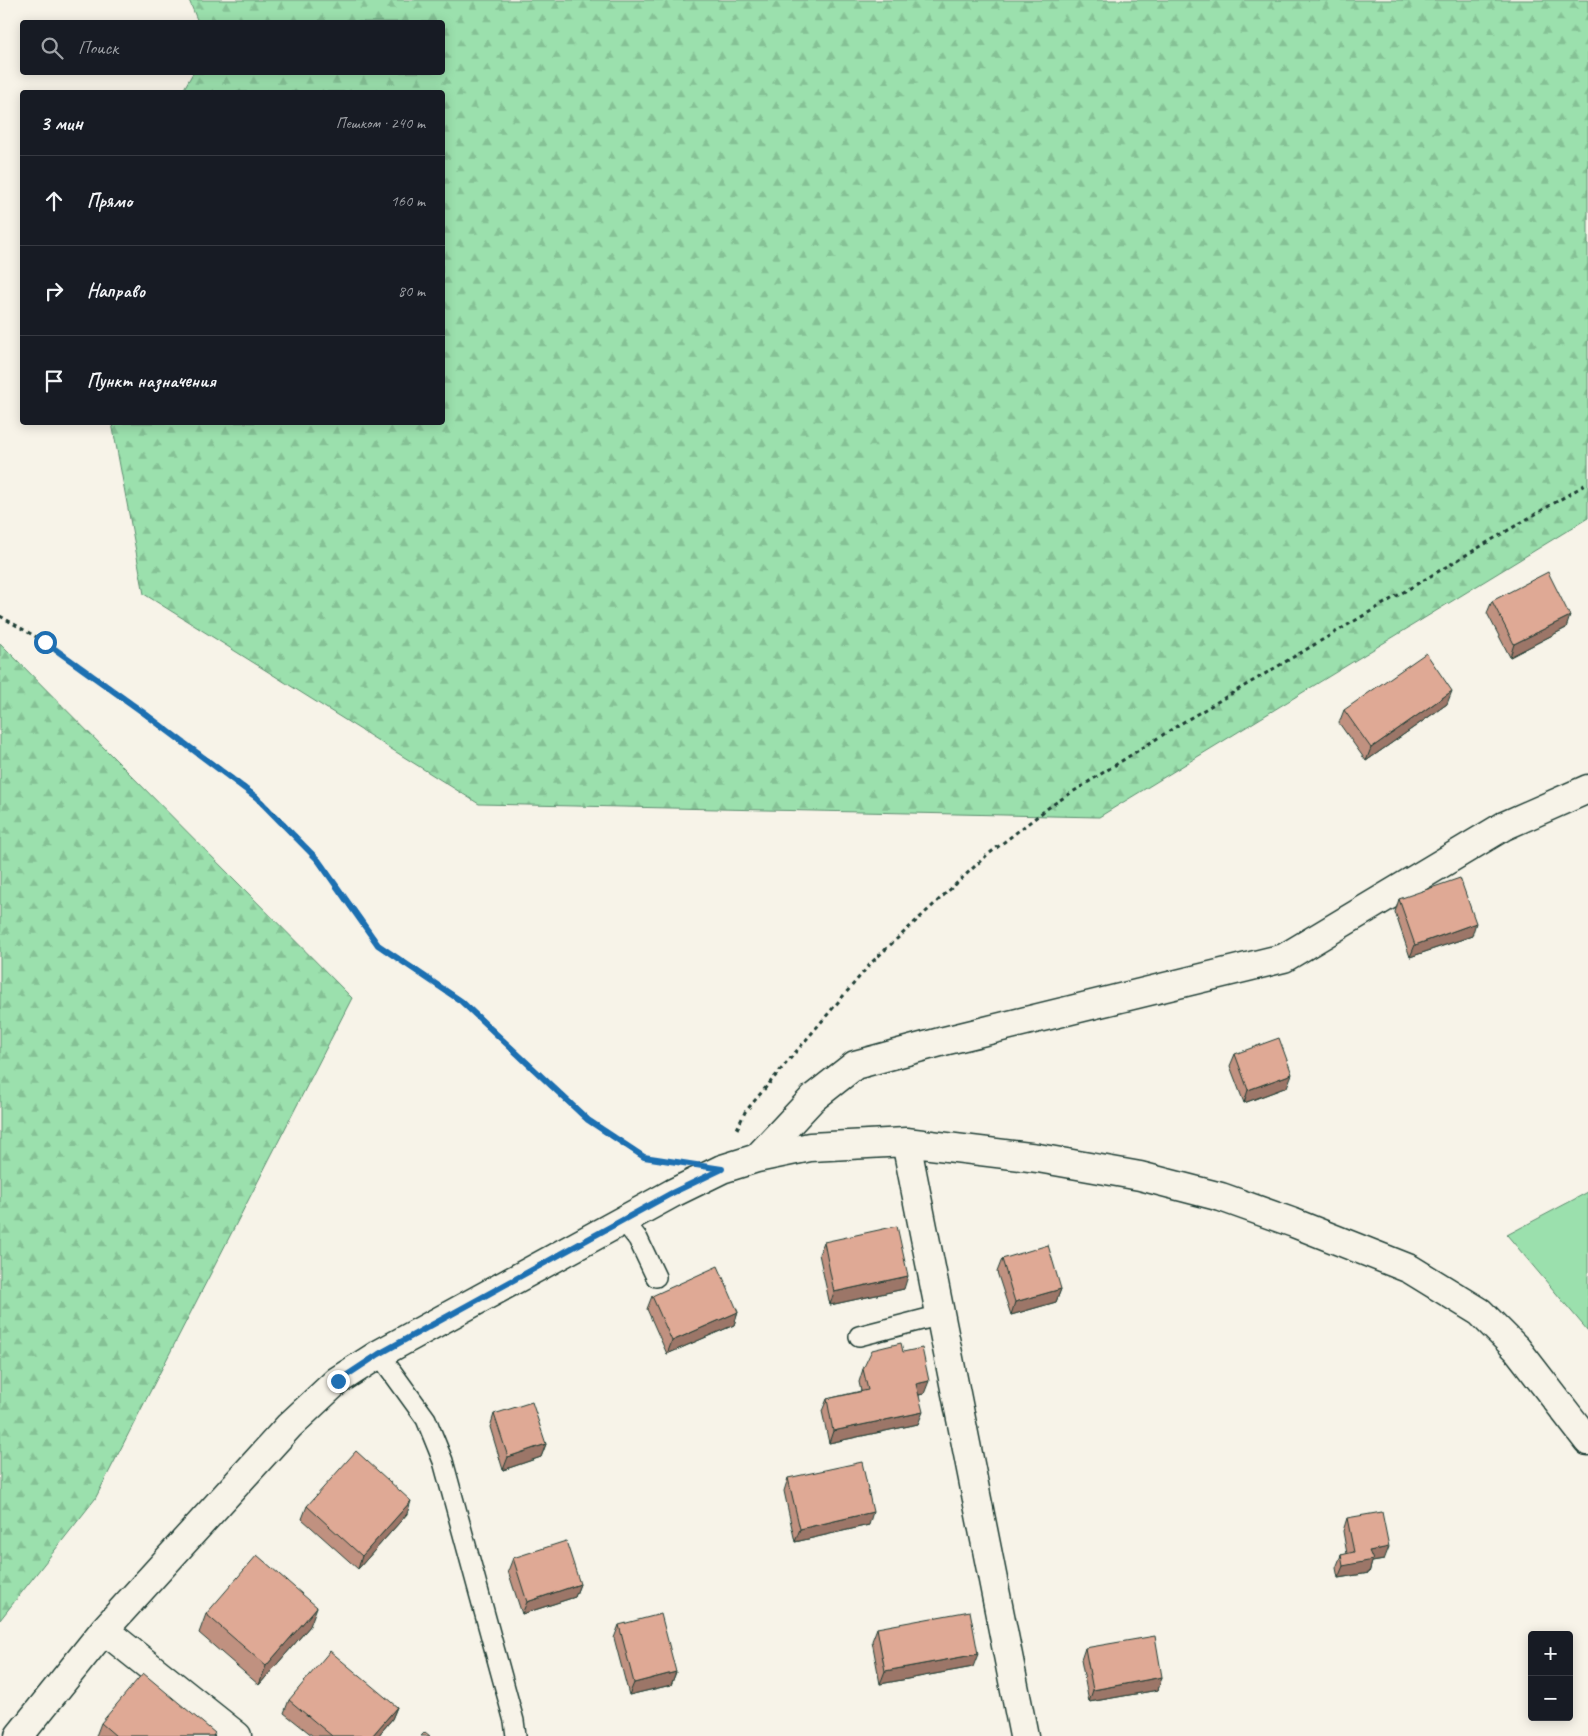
<!DOCTYPE html>
<html lang="ru">
<head>
<meta charset="utf-8">
<style>
  body { margin:0; font-family:Caveat,sans-serif; background:#242831; color:#f1f3f6 }
  .controls { position:absolute; right:15px; bottom:15px; display:grid; overflow:hidden; border-radius:5px; box-shadow:0 2px 12px #0003 }
  .controls button { width:45px; height:45px; display:grid; place-items:center; padding:0; border:0; border-bottom:1px solid #363941; background:#171b24; color:#f1f3f6; font:25px sans-serif }
  .stop { position:absolute; width:15px; height:15px; margin:-11px; border:4px solid #1f6fb2; border-radius:50%; background:#fff }
  .stop.end { background:#1f6fb2; border-color:#fff; box-shadow:0 1px 5px #0008 }
  .list { margin:0; padding:0; list-style:none }
  h2 { display:flex; justify-content:space-between; align-items:center; height:65px; margin:0; padding:0 20px; font-size:21px }
  h2 small { font-size:16px; font-weight:400; color:#9ea1a6 }
  .list li { display:grid; grid-template-columns:32px 1fr auto; gap:15px; align-items:center; box-sizing:border-box; height:90px; padding:0 20px; border-top:1px solid #363941 }
  .list b { display:block; font-size:19px; white-space:nowrap }
  .list em { font-size:16px; font-style:normal; color:#9ea1a6 }
  .icon { flex:none; width:28px; height:28px; fill:none; stroke:currentColor; stroke-width:2; stroke-linecap:round; stroke-linejoin:round }
  .map { position:relative; flex:none; width:1588px; height:1736px; overflow:hidden }
  .search { position:absolute; background:#171b24; box-shadow:0 2px 12px #0003; left:20px; top:20px; width:425px; height:55px; display:flex; align-items:center; gap:12px; box-sizing:border-box; padding:0 18px; border-radius:5px; color:#9ea1a6; font-size:19px }
  .panel { position:absolute; background:#171b24; box-shadow:0 2px 12px #0003; left:20px; top:90px; width:425px; height:335px; border-radius:5px }
  .map>svg:first-child { display:block }
  .grass { fill:#9be0ad; stroke:#5d8e70 }
  .forest { fill:url(#forest-firs); stroke:#5d8e70 }
  .lines { fill:none; stroke-linecap:round; stroke-linejoin:round }
  .lane-casing { stroke:#1f3d34; stroke-width:22 }
  .street-casing { stroke:#1f3d34; stroke-width:31 }
  .path { stroke:#1f3d34; stroke-width:3; stroke-dasharray:4 4; stroke-linecap:butt }
  .lane { stroke:#f7f3e8; stroke-width:19 }
  .street { stroke:#f7f3e8; stroke-width:28 }
  .wall { fill:#c09180; stroke:#1f3d34 }
  .shaded-wall { fill:#9c7668; stroke:#1f3d34 }
  .building { fill:#dfa995; stroke:#1f3d34 }
  .route { stroke:#1f6fb2; stroke-width:6 }
</style>
</head>
<body>
<div class="map">
<svg width="1588" height="1736" viewBox="0 0 1588 1736">
  <defs>
    <pattern id="forest-firs" width="22" height="20" patternUnits="userSpaceOnUse" patternTransform="scale(1.25)"><rect width="22" height="20" fill="#9be0ad"/><path d="M5 1l3.5 6h-7zM16 11l3.5 6h-7z" fill="#85c195"/></pattern>
  </defs>
  <rect width="100%" height="100%" fill="#f7f3e8"/>
  <filter id="ink" filterUnits="userSpaceOnUse"><feTurbulence type="fractalNoise" baseFrequency=".02" numOctaves="2"/><feDisplacementMap in="SourceGraphic" scale="10" xChannelSelector="R" yChannelSelector="G"/><feConvolveMatrix kernelMatrix="1 2 1 2 8 2 1 2 1" color-interpolation-filters="sRGB"/></filter>
  <g filter="url(#ink)">
    <path class="grass" d="M1588,1192V1331L1507,1235Z"/>
    <path class="forest" d="M189,0H1588V518L1099,817L479,804L144,594L112,423L442,422V92H182L193,73L442,72V22H198Z
      M0,643L352,998L95,1499L0,1620Z"/>
    <g class="lines">
      <defs>
        <path id="lane" d="M623,1220L638,1239L656,1277
          M859,1336L941,1315
          M379,1354L426,1419L443,1461L514,1721L516,1736"/>
        <path id="street" d="M906,1142L1024,1736
          M757,1158L813,1098L855,1065L944,1041L1284,958L1504,826L1588,789
          M104,1630L237,1736
          M19,1736L104,1630L289,1426L337,1381L379,1354L673,1193L722,1169L757,1158L810,1147L906,1142L1038,1158L1140,1176L1221,1197L1294,1223L1410,1269L1480,1312L1517,1349L1588,1441"/>
      </defs>
      <use href="#lane" class="lane-casing"/>
      <use href="#street" class="street-casing"/>
      <path class="path" d="M0,616L45,642L144,713L257,797L318,860L378,945L461,1001L588,1120L644,1157L664,1160
        M737,1129L745,1112L872,962L986,856L1052,805L1180,724L1588,483"/>
      <use href="#lane" class="lane"/>
      <use href="#street" class="street"/>
    </g>
    <path class="wall" d="M1492,601L1566,628L1510,657L1487,613Z
      M1447,704L1366,761L1339,723L1344,710Z
      M1399,899L1472,936L1410,957L1395,912Z
      M1235,1054L1287,1087L1244,1103L1230,1066Z
      M824,1242L904,1289L830,1305L819,1254Z
      M1002,1259L1061,1289L1056,1302L1011,1315L997,1272Z
      M652,1296L738,1312L734,1325L667,1354L647,1309Z
      M903,1352L924,1394L919,1395L918,1424L829,1443L822,1411L827,1399L861,1391L859,1382L863,1369Z
      M494,1414L546,1444L541,1457L503,1470L490,1427Z
      M788,1478L869,1525L795,1542L784,1491Z
      M307,1506L407,1514L358,1569L302,1519Z
      M1347,1518L1384,1560L1372,1562L1369,1573L1338,1578L1336,1568L1341,1555L1347,1554L1343,1531Z
      M513,1558L580,1584L575,1597L522,1614L508,1571Z
      M206,1614L310,1626L259,1685L199,1633Z
      M619,1625L676,1672L671,1685L629,1695L614,1638Z
      M877,1628L973,1667L880,1684L872,1641Z
      M1085,1648L1162,1677L1158,1690L1089,1702L1081,1660Z
      M289,1700L397,1707L392,1719L378,1736H313L284,1713Z
      M101,1723L215,1736H96Z"/>
    <path class="shaded-wall" d="M1570,616L1566,628L1510,657L1514,644Z
      M1452,691L1447,704L1366,761L1371,748Z
      M1476,923L1472,936L1410,957L1415,945Z
      M1292,1074L1287,1087L1244,1103L1248,1090Z
      M908,1276L904,1289L830,1305L834,1292Z
      M1061,1289L1056,1302L1011,1315L1015,1302Z
      M738,1312L734,1325L667,1354L672,1341Z
      M929,1381L924,1394L912,1396L916,1384Z
      M923,1412L918,1424L829,1443L833,1431Z
      M546,1444L541,1457L503,1470L508,1457Z
      M411,1501L407,1514L358,1569L362,1556Z
      M873,1512L869,1525L795,1542L800,1529Z
      M1389,1547L1384,1560L1372,1562L1369,1573L1338,1578L1343,1566L1369,1551Z
      M580,1584L575,1597L522,1614L527,1602Z
      M317,1607L310,1626L259,1685L266,1666Z
      M978,1654L973,1667L880,1684L885,1671Z
      M676,1672L671,1685L629,1695L634,1683Z
      M1162,1677L1158,1690L1089,1702L1093,1690Z
      M397,1707L392,1719L378,1736H372Z"/>
    <path class="building" d="M1548,572L1570,616L1514,644L1492,601Z
      M1426,653L1452,691L1371,748L1344,710Z
      M1460,878L1476,923L1415,945L1399,899Z
      M1279,1038L1292,1074L1248,1090L1235,1054Z
      M897,1226L908,1276L834,1292L824,1242Z
      M1048,1245L1061,1289L1015,1302L1002,1259Z
      M718,1266L738,1312L672,1341L652,1296Z
      M901,1343L903,1352L922,1348L929,1381L916,1384L923,1412L833,1431L827,1399L868,1390L863,1369L872,1350Z
      M532,1402L546,1444L508,1457L494,1414Z
      M356,1451L411,1501L362,1556L307,1506Z
      M862,1462L873,1512L800,1529L788,1478Z
      M1382,1512L1389,1547L1369,1551L1373,1560L1343,1566L1341,1555L1354,1552L1347,1518Z
      M566,1541L580,1584L527,1602L513,1558Z
      M257,1555L317,1607L266,1666L206,1614Z
      M970,1611L978,1654L885,1671L877,1628Z
      M661,1614L676,1672L634,1683L619,1625Z
      M1155,1636L1162,1677L1093,1690L1085,1648Z
      M330,1651L397,1707L372,1736H332L289,1700Z
      M143,1673L215,1733L213,1736H116L101,1723Z
      M425,1732L430,1736H421Z"/>
  </g>
  <g class="lines" filter="url(#ink)">
    <path class="route" d="M45,642L144,713L256,797L318,860L378,945L461,1001L588,1120L644,1157L722,1169L672,1193L379,1354L338,1381"/>
  </g>
</svg>
<div class="controls">
<button>+</button>
<button>−</button>
</div>
<div class="stop" style="left:45px;top:642px"></div>
<div class="stop end" style="left:338px;top:1381px"></div>
<div class="search"><svg class="icon" aria-label="search" viewBox="0 0 24 24"><circle cx="10" cy="10" r="6"/><path d="M15 15l6 6"/></svg>Поиск</div>
<section class="panel">
<h2>3 мин<small>Пешком · 240 m</small></h2>
<ul class="list">
<li><svg class="icon" aria-label="ahead" viewBox="0 0 24 24"><path d="M12 20V5M6 11l6-6 6 6"/></svg><div><b>Прямо</b></div><em>160 m</em></li>
<li><svg class="icon" aria-label="right" viewBox="0 0 24 24"><path d="M7 20v-9h11M14 6l5 5-5 5"/></svg><div><b>Направо</b></div><em>80 m</em></li>
<li><svg class="icon" aria-label="arrive" viewBox="0 0 24 24"><path d="M6 21V4h12l-3 4 3 4H6"/></svg><div><b>Пункт назначения</b></div></li>
</ul>
</section>
</div>
</body>
</html>
